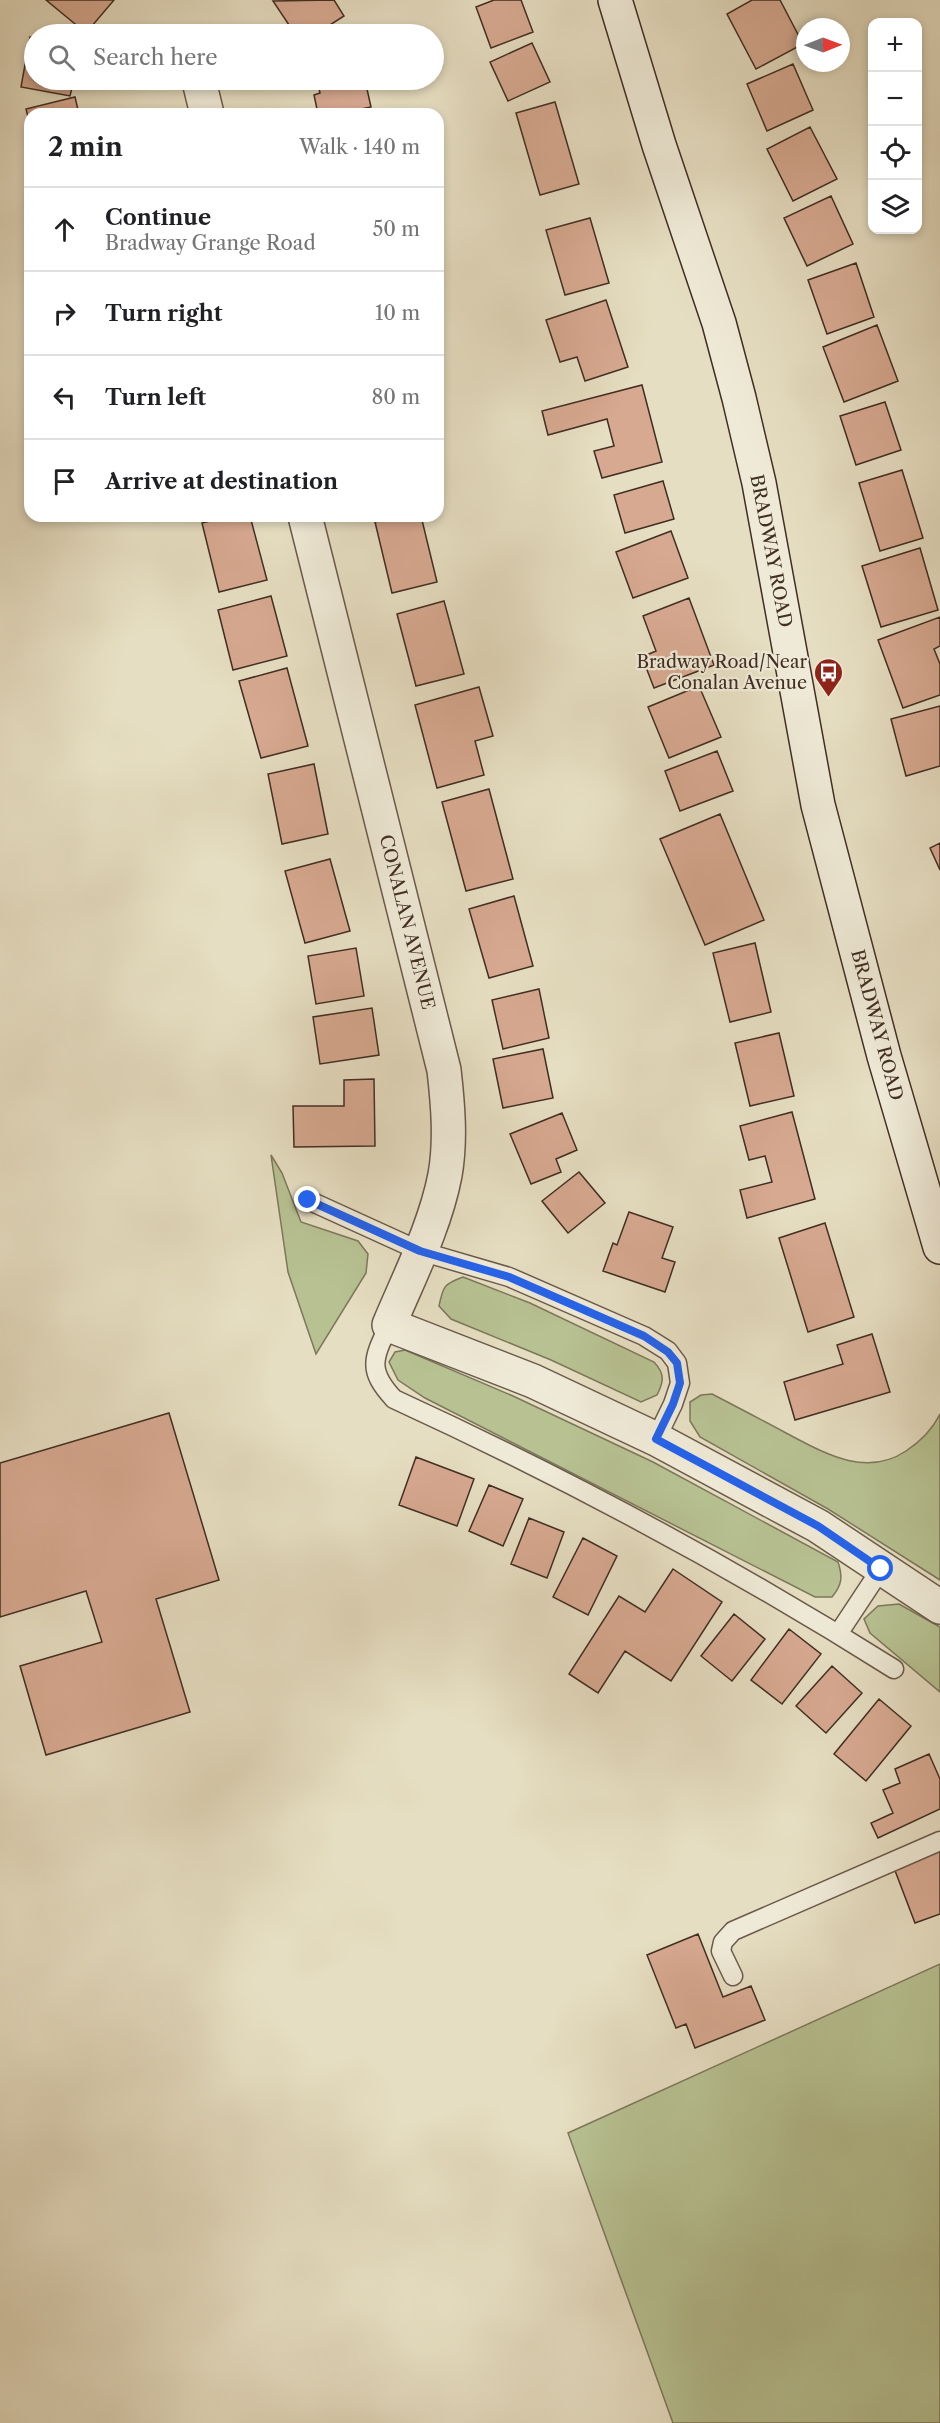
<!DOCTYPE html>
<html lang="en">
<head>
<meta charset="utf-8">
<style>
  body { margin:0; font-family:"Libre Caslon Text",serif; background:#f6f6f6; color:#202124 }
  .controls { position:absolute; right:18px; top:18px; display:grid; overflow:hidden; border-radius:12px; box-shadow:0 3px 9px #0003 }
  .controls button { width:54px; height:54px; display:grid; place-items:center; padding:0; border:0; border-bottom:2px solid #e0e0e0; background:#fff; color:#202124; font:30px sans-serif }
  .compass { position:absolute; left:796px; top:18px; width:54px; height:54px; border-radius:50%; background:#fff; box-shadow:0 3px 9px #0003; rotate:89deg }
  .stop { position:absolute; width:18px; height:18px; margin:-14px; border:4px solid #2563eb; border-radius:50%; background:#fff }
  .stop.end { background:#2563eb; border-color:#fff; box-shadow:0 2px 6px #0008 }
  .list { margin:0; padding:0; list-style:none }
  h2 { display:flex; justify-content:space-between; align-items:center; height:78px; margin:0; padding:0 24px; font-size:26px }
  h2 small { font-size:20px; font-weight:400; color:#757577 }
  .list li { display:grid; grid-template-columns:39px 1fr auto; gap:18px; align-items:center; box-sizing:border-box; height:84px; padding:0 24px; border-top:2px solid #e0e0e0 }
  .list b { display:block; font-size:22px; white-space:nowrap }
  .list p { margin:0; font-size:20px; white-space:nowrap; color:#757577 }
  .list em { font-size:20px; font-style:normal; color:#757577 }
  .icon { flex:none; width:33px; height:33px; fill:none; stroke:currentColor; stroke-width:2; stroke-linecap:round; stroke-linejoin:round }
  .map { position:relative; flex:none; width:940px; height:2423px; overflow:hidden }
  .search { position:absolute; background:#fff; box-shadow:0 3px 9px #0003; left:24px; top:24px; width:420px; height:66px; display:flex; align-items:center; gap:15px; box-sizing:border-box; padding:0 21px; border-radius:33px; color:#757577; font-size:22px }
  .panel { position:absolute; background:#fff; box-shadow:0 3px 9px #0003; left:24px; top:108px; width:420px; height:414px; border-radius:18px }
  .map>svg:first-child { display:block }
  .green { fill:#b7c192; stroke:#7c785a; stroke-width:1.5 }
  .building { fill:#d7a991; stroke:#402e22; stroke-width:1.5 }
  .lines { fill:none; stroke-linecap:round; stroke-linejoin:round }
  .service-casing { stroke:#6a5a4a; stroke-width:21 }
  .minor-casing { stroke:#6a5a4a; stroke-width:36 }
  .secondary-casing { stroke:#402e22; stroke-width:36 }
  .service { stroke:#efead7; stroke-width:18 }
  .minor { stroke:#efead7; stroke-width:33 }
  .secondary { stroke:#efead7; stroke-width:33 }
  .route { stroke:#2563eb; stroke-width:8 }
  .labels { text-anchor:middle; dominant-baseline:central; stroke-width:4.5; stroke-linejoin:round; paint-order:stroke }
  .street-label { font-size:18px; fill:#402e22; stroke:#efead7 }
  .poi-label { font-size:18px; fill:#402e22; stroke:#efead7; text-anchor:end }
</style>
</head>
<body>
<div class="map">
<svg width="940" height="2423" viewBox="0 0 940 2423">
  <rect width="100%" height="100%" fill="#e6dec2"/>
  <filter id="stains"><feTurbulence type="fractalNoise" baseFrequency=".00333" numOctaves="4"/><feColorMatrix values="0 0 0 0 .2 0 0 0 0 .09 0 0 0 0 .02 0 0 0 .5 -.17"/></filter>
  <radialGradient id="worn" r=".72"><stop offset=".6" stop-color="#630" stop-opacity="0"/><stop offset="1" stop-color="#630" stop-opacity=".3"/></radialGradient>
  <path class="green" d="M271,1155L282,1173L301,1222L358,1241L368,1254L366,1273L316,1354L288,1272Z
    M463,1277L530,1303L654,1362C665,1374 664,1381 657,1395L641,1402L551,1360L451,1319L439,1306C443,1286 444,1284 463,1277Z
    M405,1350L513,1396L653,1462L838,1562C843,1577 842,1585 832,1597H815L425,1398L398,1380L389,1362L395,1352Z
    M712,1394C737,1407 762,1420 786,1433C824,1453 866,1478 906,1451C921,1441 932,1430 940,1414V1580L828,1509L700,1437L690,1421V1402L701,1395Z
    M899,1604L940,1627V1692L870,1633L864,1619L878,1606Z
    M940,1964V2423H673L568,2133Z"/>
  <path class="building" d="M46,0H114L86,33Z
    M334,0L344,16L316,34H295L273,1Z
    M494,0H521L533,32L491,48L476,7Z
    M752,0H780L803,44L756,69L727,14Z
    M30,37L34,38V80H74L70,96L21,87Z
    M532,43L550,82L508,101L490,62Z
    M793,64L813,110L767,131L747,84Z
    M317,80H365L371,107L351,111V114H318L314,95L320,93Z
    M75,97L79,114H30V125L26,109Z
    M555,102L579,184L540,195L516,113Z
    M810,127L837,179L793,201L767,149Z
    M831,196L853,244L807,266L784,218Z
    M590,218L609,283L565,295L546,230Z
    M856,263L874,317L827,334L808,280Z
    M606,300L628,367L585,381L577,357L560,362L546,320Z
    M877,325L898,381L844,402L823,347Z
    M642,385L662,462L602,478L594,451L614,446L607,419L548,435L542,411Z
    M885,402L901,450L856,465L840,416Z
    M902,470L923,538L880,551L859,483Z
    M663,481L674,519L625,533L614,495Z
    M230,516H250L267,580L219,592L202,523Z
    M400,516H421L437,582L392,593L375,522Z
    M671,531L688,578L633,598L616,552Z
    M920,548L938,610L881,627L862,566Z
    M271,596L287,656L233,670L218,610Z
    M689,598L714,665L654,688L642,657L656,651L643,616Z
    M444,601L464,674L416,686L397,614Z
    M940,617V646L934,649L940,664V695L903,708L878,640Z
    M287,668L308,746L261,758L239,681Z
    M699,686L721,737L669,758L648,707Z
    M479,687L493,736L475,741L484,775L437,788L415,705Z
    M940,706V766L906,776L891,719Z
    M717,751L733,791L680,811L665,771Z
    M314,764L328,834L282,844L268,774Z
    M489,789L513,879L466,891L442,802Z
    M720,814L764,920L705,945L660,839Z
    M940,843V870L930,848Z
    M330,859L350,931L305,943L285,871Z
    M514,896L533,966L489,978L469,909Z
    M755,943L771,1012L730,1022L713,953Z
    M356,948L364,996L316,1004L308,956Z
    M539,989L549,1038L503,1049L492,1000Z
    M372,1008L379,1055L320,1064L313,1017Z
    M779,1033L794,1096L750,1106L735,1043Z
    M543,1049L553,1098L503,1108L493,1059Z
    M374,1079L375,1146L294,1147L293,1106H344V1080Z
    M792,1112L815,1199L747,1218L740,1190L772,1182L765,1156L749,1160L740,1126Z
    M562,1113L577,1150L556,1159L561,1172L531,1184L510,1134Z
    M579,1172L605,1203L568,1233L542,1201Z
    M629,1212L673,1227L662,1258L675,1262L665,1292L603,1271L613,1243L617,1245Z
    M825,1223L854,1317L808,1332L779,1238Z
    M872,1334L890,1392L795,1420L784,1382L843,1364L837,1345Z
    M169,1413L219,1580L156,1599L190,1712L46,1755L20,1666L102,1642L86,1591L0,1617V1463Z
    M416,1457L474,1479L457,1526L399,1505Z
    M489,1485L523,1499L503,1546L469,1531Z
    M529,1518L564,1532L547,1578L511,1564Z
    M583,1538L617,1556L588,1615L553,1597Z
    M673,1569L722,1602L671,1681L625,1651L598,1693L569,1674L619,1596L645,1612Z
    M734,1614L765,1639L732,1681L701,1656Z
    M789,1629L821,1654L782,1704L751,1680Z
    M832,1666L862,1693L826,1733L796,1706Z
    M879,1699L911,1726L866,1781L834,1754Z
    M929,1754L940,1779V1809L878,1838L871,1823L893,1813L883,1790L900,1783L895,1769Z
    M940,1850V1914L915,1923L894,1868Z
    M698,1934L723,1997L751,1986L765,2020L695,2048L686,2024L676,2028L647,1955Z"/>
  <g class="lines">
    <defs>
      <path id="service" d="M308,1200L420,1251L509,1277L644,1336L668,1351L677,1363L680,1383L673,1404L656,1439
        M389,1325C373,1359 367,1370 394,1399C566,1478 734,1568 894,1669
        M838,1634L881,1569
        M733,1976L721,1951L723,1942L733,1931L940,1841"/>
      <path id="minor" d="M199,81L207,114
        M305,516L444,1070C448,1105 451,1141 445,1175C435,1227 409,1277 389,1325L533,1381L656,1439L818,1526L940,1607"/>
      <path id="secondary" d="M615,0L659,145L719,323L739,398L759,483L818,805L884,1056L940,1247"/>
    </defs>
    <use href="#service" class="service-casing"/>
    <use href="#minor" class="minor-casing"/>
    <use href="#secondary" class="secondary-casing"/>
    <use href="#service" class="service"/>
    <use href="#minor" class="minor"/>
    <use href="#secondary" class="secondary"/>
  </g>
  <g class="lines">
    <path class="route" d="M308,1200L420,1251L509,1277L644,1336L668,1352L677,1363L680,1383L673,1404L656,1439L818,1526L881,1569"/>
  </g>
  <defs>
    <symbol id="bus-pin" viewBox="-11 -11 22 30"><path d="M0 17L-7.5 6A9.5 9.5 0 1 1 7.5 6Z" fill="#8f2418" stroke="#efead7"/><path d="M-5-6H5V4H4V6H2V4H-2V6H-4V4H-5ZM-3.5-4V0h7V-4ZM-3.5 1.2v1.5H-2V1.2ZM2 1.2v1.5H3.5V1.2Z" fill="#fff"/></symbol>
  </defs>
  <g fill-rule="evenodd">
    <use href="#bus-pin" x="812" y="656" width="33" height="45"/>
  </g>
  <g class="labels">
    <g class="street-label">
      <text transform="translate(771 551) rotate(79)">BRADWAY ROAD</text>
      <text transform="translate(407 922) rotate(76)">CONALAN AVENUE</text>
      <text transform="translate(877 1025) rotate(75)">BRADWAY ROAD</text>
    </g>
    <g class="poi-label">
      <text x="807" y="662">Bradway Road/Near<tspan x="807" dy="21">Conalan Avenue</tspan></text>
    </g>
  </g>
  <rect width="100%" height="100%" filter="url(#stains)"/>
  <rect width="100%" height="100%" fill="url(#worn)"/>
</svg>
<div class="controls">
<button>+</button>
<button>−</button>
<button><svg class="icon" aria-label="locate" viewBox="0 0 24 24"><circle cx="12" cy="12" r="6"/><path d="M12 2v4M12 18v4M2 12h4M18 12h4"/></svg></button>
<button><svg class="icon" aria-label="layers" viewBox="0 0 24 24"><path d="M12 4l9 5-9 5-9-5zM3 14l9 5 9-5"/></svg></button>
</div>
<svg class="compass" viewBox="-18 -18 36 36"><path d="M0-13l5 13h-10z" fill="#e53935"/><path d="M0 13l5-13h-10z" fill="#757577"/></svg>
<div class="stop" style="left:881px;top:1569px"></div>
<div class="stop end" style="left:308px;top:1200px"></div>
<div class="search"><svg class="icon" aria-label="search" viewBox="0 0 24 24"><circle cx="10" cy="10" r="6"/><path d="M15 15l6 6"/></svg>Search here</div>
<section class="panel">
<h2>2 min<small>Walk · 140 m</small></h2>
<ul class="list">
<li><svg class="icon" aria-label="ahead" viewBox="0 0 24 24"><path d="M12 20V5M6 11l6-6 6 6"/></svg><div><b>Continue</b><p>Bradway Grange Road</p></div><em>50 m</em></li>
<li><svg class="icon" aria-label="right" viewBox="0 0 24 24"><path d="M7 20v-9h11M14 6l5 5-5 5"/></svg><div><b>Turn right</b></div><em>10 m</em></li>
<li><svg class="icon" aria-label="left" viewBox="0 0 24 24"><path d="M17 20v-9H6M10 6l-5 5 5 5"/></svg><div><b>Turn left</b></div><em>80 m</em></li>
<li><svg class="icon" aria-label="arrive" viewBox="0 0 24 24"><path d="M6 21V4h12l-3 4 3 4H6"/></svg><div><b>Arrive at destination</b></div></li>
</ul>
</section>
</div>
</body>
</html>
